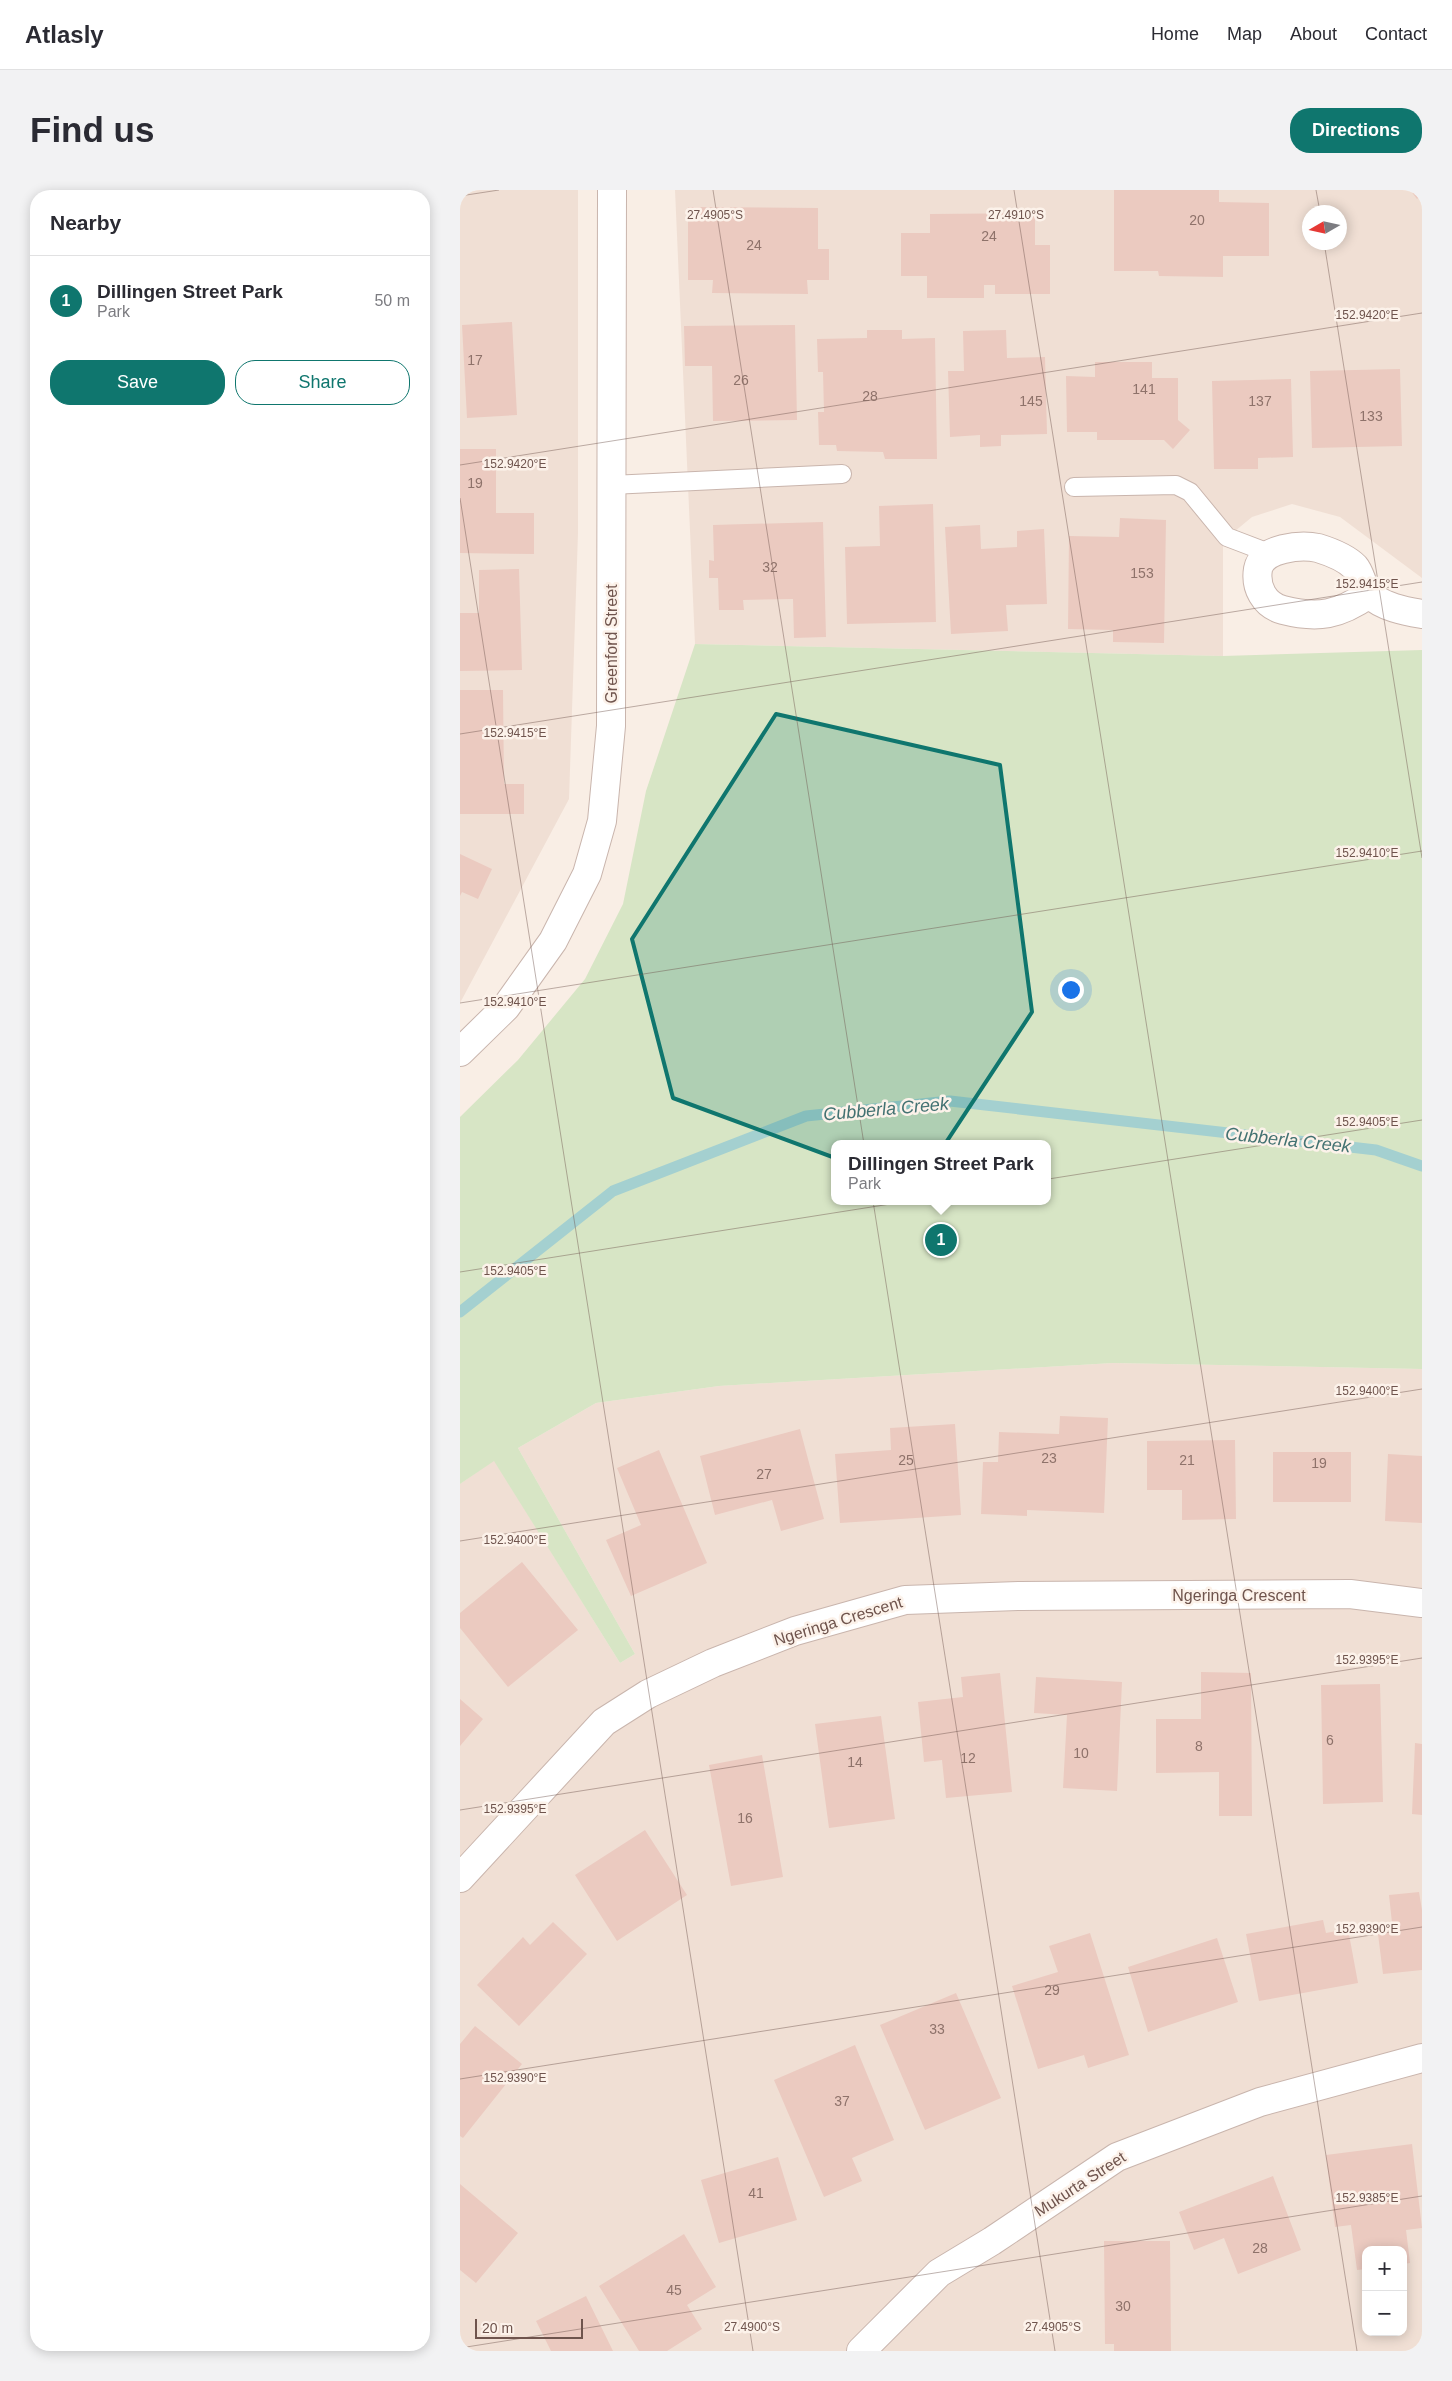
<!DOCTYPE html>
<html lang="en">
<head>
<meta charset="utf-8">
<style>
  body { margin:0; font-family:Arial,sans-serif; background:#f2f2f3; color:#2b2b33 }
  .controls { position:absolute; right:15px; bottom:15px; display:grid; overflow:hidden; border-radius:10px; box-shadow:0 2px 12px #0003 }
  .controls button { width:45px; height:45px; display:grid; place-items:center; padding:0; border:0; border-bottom:1px solid #e1e1e2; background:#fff; color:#2b2b33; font:25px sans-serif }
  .compass { position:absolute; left:842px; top:15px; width:45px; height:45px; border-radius:50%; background:#fff; box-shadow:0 2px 12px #0003; rotate:261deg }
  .scale { position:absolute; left:15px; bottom:12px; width:108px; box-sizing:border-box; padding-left:5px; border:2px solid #6f544d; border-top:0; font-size:14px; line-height:18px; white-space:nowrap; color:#6f544d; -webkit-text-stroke:4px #fcf2ea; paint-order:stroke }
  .you { position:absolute; left:610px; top:799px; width:18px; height:18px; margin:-12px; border:4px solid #fff; border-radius:50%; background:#1a73e8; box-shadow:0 0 0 8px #1a73e833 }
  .badge { display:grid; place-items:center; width:32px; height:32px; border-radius:50%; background:#0f766e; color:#fff; font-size:16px; font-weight:700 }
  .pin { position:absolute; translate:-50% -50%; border:2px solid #fff; box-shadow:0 1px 5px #0006 }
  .popup { position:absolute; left:371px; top:950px; width:220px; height:65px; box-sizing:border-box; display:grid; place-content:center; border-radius:10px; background:#fff; filter:drop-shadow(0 1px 4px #0005); font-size:16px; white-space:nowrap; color:#7c7c81 }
  .popup b { font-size:19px; color:#2b2b33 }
  .popup::after { content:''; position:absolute; left:50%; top:100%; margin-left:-10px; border:10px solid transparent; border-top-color:#fff }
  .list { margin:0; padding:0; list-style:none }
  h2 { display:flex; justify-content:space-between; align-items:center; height:65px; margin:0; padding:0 20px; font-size:21px }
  h2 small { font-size:16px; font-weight:400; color:#7c7c81 }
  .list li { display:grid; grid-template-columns:32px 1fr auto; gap:15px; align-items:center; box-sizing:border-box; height:90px; padding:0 20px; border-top:1px solid #e1e1e2 }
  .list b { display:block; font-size:19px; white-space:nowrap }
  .list p { margin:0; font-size:16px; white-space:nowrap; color:#7c7c81 }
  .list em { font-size:16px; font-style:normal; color:#7c7c81 }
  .actions { display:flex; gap:10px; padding:15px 20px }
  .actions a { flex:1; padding:11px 0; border:1px solid #0f766e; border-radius:20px; text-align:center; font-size:18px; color:#0f766e }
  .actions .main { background:#0f766e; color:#fff }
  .map { position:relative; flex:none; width:962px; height:2161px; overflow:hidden; border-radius:20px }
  header { display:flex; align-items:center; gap:30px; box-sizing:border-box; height:70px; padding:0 25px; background:#fff; border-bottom:1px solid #e1e1e2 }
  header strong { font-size:24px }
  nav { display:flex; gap:28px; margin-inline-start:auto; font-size:18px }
  .intro { display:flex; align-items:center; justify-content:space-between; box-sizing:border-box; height:120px; padding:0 30px }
  h1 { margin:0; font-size:35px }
  .button { padding:12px 22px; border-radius:20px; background:#0f766e; color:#fff; font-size:18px; font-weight:700 }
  main { display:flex; gap:30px; padding:0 30px }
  aside { flex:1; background:#fff; border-radius:20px; box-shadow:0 2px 12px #0003 }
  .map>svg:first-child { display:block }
  .residential { fill:#f0dfd4; fill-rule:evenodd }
  .green { fill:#d7e5c5; fill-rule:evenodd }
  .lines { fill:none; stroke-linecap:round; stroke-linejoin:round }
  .stream { stroke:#a4d0d0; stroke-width:11 }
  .building { fill:#ebcac0 }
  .service-casing { stroke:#c9b5ad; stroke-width:20 }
  .minor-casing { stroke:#c9b5ad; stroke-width:30 }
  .tertiary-casing { stroke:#c9b5ad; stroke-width:30 }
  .service { stroke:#fff; stroke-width:18 }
  .minor { stroke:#fff; stroke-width:28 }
  .tertiary { stroke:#fff; stroke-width:28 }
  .marked { fill:#0f766e; fill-opacity:0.2; stroke:#0f766e; stroke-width:4; stroke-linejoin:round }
  .ticks { fill:none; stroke:#6f544d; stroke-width:1; stroke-opacity:0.45 }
  .labels { text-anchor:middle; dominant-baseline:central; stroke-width:5; stroke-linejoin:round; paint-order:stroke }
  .number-label { font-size:14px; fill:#8e726a }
  .street-label { font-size:16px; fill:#6f544d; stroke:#fcf2ea }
  .water-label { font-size:18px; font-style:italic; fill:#437272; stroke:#fcf2ea }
  .ticks-label { font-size:12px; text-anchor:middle; fill:#6f544d; stroke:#fcf2ea; stroke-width:5; stroke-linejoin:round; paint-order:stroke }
</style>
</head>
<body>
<header>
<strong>Atlasly</strong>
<nav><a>Home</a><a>Map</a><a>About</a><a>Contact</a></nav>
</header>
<div class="intro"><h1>Find us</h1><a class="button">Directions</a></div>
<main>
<aside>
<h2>Nearby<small></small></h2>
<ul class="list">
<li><span class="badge">1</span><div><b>Dillingen Street Park</b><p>Park</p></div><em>50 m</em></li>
</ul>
<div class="actions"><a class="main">Save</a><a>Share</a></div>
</aside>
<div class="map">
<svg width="962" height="2161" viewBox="0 0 962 2161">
  <rect width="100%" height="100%" fill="#f9eee5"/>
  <path class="residential" d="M0,0H118V343L109,609L0,813Z
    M215,0H962V388L880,327L832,314L792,327L763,351V466L235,454ZM849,22H879V52H849Z
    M653,1173L962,1179V2161H0V1294L34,1270L160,1473L175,1464L58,1258L136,1213L259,1196ZM906,2060H943V2142H906Z"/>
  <path class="green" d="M235,454L763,466L962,460V1179L653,1173L259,1196L136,1213L58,1258L175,1464L160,1473L34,1271L0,1294V927L58,870L125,789L163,714L186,601ZM375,954H587V1011H375Z"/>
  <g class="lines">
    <path class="stream" d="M0,1122L153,1001L346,926L490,911L916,960L962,976"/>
  </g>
  <path class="building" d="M654,0H759V12L809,13V66H763V87L699,86L698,81H654Z
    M950,0H962V5L957,9Z
    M228,17L358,18V59H369V90H347L348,104L252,103L253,90H228Z
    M575,23V55H590V104H535V95H524V108H467V86H441V43H470V24Z
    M52,132L57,225L7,228L2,135Z
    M335,135L337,230L253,231L252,176H225L224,136Z
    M407,140H442V149L475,148L477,269H425L423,262L377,261L376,255H359L358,222H364L363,182H358L357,149L407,148Z
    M546,140L547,168L585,167L587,244L541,245V256L520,257V245L490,247L488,181H504L503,141Z
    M635,172H692V188H718V230L730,240L713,259L704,250H637V242H607L606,186L635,187Z
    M940,179L942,256L852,258L850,181Z
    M831,189L833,267L798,268V279H754L752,191Z
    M0,259H36V323H74V364L0,363Z
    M473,314L476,432L387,434L385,357L420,356L419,316Z
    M660,328L706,330L704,453L653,452V440L608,439L609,346L659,347Z
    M363,332L366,447L334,448L333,409L283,410L284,420H259L258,388H249V370L254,371L253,335Z
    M520,335L521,359L557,357V341L584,339L587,414L546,415L548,441L491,444L485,337Z
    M59,379L62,480L0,481V423H19V380Z
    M0,500H43L44,594H64V624H0Z
    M0,664L32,679L18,709L2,702L0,706Z
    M600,1226L648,1228L644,1323L567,1320V1326L521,1324L523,1272H538L539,1242L599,1244Z
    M495,1234L501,1325L380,1333L375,1264L431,1260L430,1238Z
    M340,1239L364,1329L321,1341L312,1310L255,1325L240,1266Z
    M775,1250L776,1329L722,1330V1300H687V1251Z
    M199,1260L247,1373L171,1406L146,1350L181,1335L157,1278Z
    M813,1262H891V1312H813Z
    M928,1264L962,1266V1333L925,1331Z
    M62,1372L118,1440L48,1497L0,1438V1423Z
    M741,1482L791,1483L792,1626H759V1582L696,1583V1529H741Z
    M540,1483L552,1602L486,1608L482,1570L464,1572L458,1512L503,1507L501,1487Z
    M576,1487L662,1492L657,1601L603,1598L607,1525L574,1523Z
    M920,1494L923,1612L863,1614L861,1495Z
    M0,1509L23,1529L0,1556Z
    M421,1526L435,1629L369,1638L355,1534Z
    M955,1553L962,1554V1625L952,1624Z
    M302,1565L323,1687L271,1696L249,1575Z
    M185,1640L227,1705L157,1751L115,1685Z
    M959,1702L962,1720V1780L923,1784L918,1744L933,1742L929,1705Z
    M863,1730L866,1743L888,1739L898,1793L799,1811L786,1744Z
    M93,1732L127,1764L59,1836L17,1795L63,1747L70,1755Z
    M630,1743L669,1865L628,1878L624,1865L578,1879L552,1796L598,1782L589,1756Z
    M757,1748L778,1812L688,1842L668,1777Z
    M496,1803L541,1908L465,1940L420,1835Z
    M15,1836L62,1874L3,1948L0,1946V1854Z
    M395,1855L434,1950L392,1968L402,1991L364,2007L314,1890Z
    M952,1954L962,2038L946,2040L950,2073L943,2074V2060H906V2079L897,2080L891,2035L875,2037L866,1965Z
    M318,1967L337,2030L259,2053L241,1990Z
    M813,1986L841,2060L778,2084L764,2048L734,2060L719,2022Z
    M0,1994L58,2043L16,2093L0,2080Z
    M224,2044L256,2097L227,2115L242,2139L207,2161H179L139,2096Z
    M644,2051H710L711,2161H654V2154H645Z
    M126,2106L153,2161H91L76,2131Z"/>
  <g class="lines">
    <defs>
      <path id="service" d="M151,295L382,284
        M614,297L716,295L730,302L767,347L809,363"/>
      <path id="minor" d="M909,404C879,425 858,429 823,420C804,415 795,397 798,379C802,358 841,354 858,358C871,362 885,367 895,377C901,384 902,397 909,404C923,417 944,421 962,424
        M0,1688L144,1532L188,1504L253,1473L335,1441L445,1410L559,1406L890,1404L962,1413
        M401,2161L479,2083L532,2051L657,1967L800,1912L962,1868"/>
      <path id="tertiary" d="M0,862L46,817L93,751L127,684L142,631L151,536L152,0"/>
    </defs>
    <use href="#service" class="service-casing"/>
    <use href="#minor" class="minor-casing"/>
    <use href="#tertiary" class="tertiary-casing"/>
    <use href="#service" class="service"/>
    <use href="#minor" class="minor"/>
    <use href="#tertiary" class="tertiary"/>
  </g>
  <path class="marked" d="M316,524L540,575L572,822L456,998L213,908L172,749Z"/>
  <path class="ticks" d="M253,0L595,2161M554,0L897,2161M856,0L860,22M0,6L39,0M864,52L962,668M0,275L962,123M0,308L293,2161M0,544L962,392M0,813L962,661M0,1082L962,930M0,1351L962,1199M0,1620L962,1468M0,1889L962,1737M0,2158L962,2006"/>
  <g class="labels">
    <g class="number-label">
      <text x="737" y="30">20</text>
      <text x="529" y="46">24</text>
      <text x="294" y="55">24</text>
      <text x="15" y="170">17</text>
      <text x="281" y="190">26</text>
      <text x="684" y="199">141</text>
      <text x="410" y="206">28</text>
      <text x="571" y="211">145</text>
      <text x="800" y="211">137</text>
      <text x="911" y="226">133</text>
      <text x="15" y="293">19</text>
      <text x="310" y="377">32</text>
      <text x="682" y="383">153</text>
      <text x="589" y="1268">23</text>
      <text x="446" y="1270">25</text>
      <text x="727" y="1270">21</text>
      <text x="859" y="1273">19</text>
      <text x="304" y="1284">27</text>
      <text x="870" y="1550">6</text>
      <text x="739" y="1556">8</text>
      <text x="621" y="1563">10</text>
      <text x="508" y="1568">12</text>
      <text x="395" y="1572">14</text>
      <text x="285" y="1628">16</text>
      <text x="592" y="1800">29</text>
      <text x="477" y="1839">33</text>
      <text x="382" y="1911">37</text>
      <text x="296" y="2003">41</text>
      <text x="800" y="2058">28</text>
      <text x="214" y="2100">45</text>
      <text x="663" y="2116">30</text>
    </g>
    <g class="street-label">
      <text transform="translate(151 454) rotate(-90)">Greenford Street</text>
      <text x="779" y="1405">Ngeringa Crescent</text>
      <text transform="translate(378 1431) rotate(-17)">Ngeringa Crescent</text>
      <text transform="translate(620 1994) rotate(-33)">Mukurta Street</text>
    </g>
    <g class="water-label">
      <text transform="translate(426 919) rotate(-5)">Cubberla Creek</text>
      <text transform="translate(828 950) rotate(6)">Cubberla Creek</text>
    </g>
  </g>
  <g class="ticks-label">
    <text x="255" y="29">27.4905°S</text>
    <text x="556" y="29">27.4910°S</text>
    <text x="907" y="129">152.9420°E</text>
    <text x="55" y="278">152.9420°E</text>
    <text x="907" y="398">152.9415°E</text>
    <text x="55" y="547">152.9415°E</text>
    <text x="907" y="667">152.9410°E</text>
    <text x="55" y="816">152.9410°E</text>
    <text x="907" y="936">152.9405°E</text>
    <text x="55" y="1085">152.9405°E</text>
    <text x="907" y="1205">152.9400°E</text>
    <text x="55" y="1354">152.9400°E</text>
    <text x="907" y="1474">152.9395°E</text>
    <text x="55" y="1623">152.9395°E</text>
    <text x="907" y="1743">152.9390°E</text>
    <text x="55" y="1892">152.9390°E</text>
    <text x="907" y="2012">152.9385°E</text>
    <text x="292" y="2141">27.4900°S</text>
    <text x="593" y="2141">27.4905°S</text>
  </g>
</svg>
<div class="controls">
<button>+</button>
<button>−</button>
</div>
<svg class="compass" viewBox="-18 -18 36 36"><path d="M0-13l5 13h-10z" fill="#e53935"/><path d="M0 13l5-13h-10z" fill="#7c7c81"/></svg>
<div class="scale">20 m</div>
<div class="you"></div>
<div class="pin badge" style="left:481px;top:1050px">1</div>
<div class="popup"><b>Dillingen Street Park</b>Park</div>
</div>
</main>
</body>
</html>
